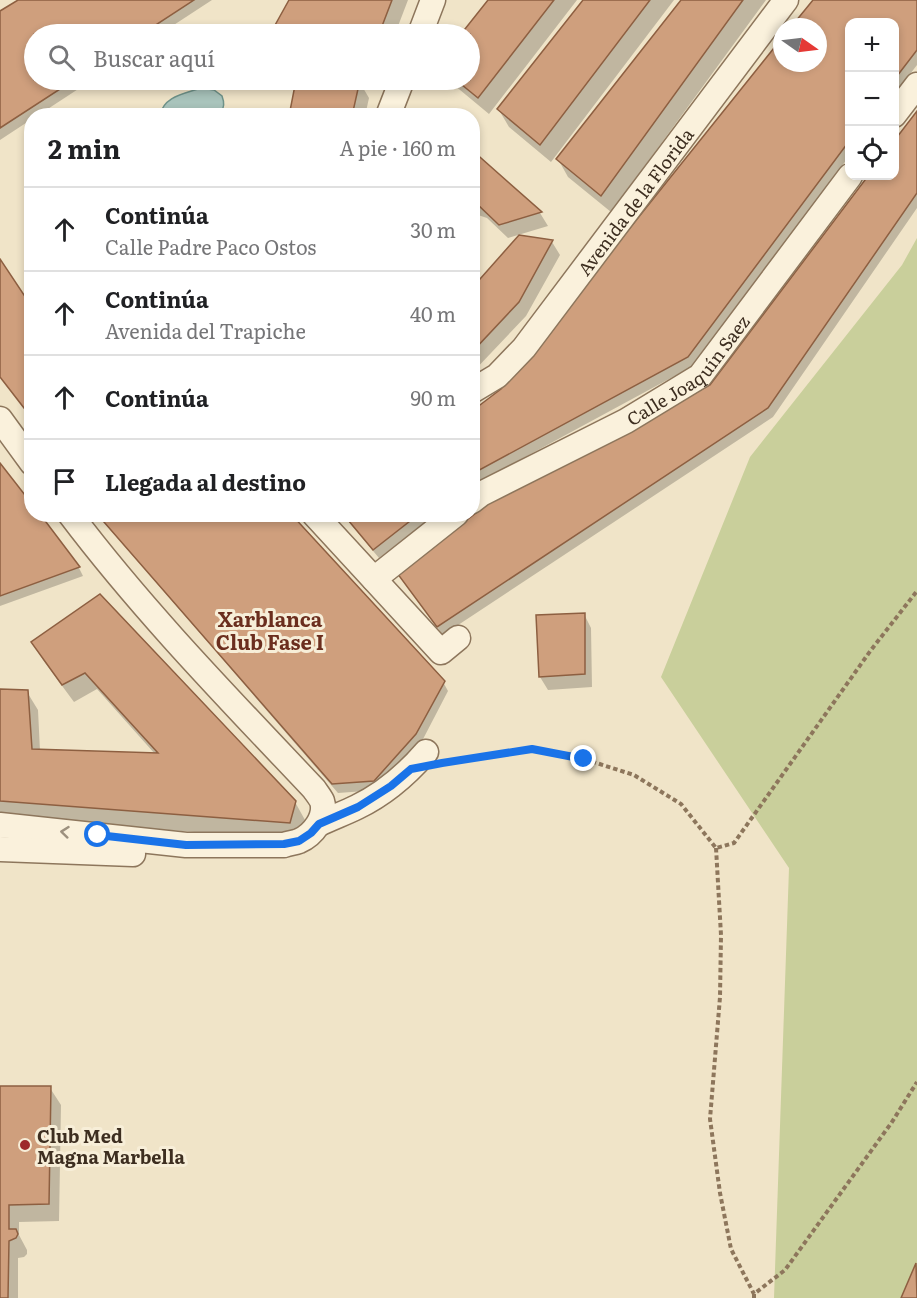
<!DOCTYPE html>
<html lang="es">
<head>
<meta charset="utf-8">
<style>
  body { margin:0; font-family:Literata,serif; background:#f2f2f2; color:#202124 }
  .controls { position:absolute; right:18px; top:18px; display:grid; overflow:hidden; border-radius:12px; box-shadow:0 3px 9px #0003 }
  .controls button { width:54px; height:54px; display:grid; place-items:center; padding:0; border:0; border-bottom:2px solid #e0e0e0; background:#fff; color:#202124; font:30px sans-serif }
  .compass { position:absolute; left:773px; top:18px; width:54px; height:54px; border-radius:50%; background:#fff; box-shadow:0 3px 9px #0003; rotate:104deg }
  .stop { position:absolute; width:18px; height:18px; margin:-14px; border:4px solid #1a73e8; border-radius:50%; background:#fff }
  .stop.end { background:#1a73e8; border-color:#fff; box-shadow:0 2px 6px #0008 }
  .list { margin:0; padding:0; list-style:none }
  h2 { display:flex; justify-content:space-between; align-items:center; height:78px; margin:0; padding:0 24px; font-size:26px }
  h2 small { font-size:20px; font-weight:400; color:#757577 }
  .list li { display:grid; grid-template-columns:39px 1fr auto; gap:18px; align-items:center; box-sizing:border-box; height:84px; padding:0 24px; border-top:2px solid #e0e0e0 }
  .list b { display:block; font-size:22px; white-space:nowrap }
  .list p { margin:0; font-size:20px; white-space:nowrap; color:#757577 }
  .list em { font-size:20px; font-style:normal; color:#757577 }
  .icon { flex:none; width:33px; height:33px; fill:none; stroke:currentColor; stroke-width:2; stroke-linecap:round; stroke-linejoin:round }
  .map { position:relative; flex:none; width:917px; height:1298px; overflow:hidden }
  .search { position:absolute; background:#fff; box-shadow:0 3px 9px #0003; left:24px; top:24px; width:456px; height:66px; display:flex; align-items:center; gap:15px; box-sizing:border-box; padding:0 21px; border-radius:33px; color:#757577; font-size:22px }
  .panel { position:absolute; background:#fff; box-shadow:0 3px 9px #0003; left:24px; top:108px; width:456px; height:414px; border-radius:24px }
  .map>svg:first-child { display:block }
  .green { fill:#c9cf9b }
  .water { fill:#a9c4bc; stroke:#6f938a; stroke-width:1.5 }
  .shadow { fill:#0003 }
  .building { fill:#cf9f7d; stroke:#8d5f41; stroke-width:1.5 }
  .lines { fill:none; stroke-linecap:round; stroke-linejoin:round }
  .minor-casing { stroke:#8d765c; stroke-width:27 }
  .path { stroke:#8d765c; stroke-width:4; stroke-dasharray:4.5 3; stroke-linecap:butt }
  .minor { stroke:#faf1dc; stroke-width:24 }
  .oneway { stroke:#9c907e }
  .route { stroke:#1a73e8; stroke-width:8 }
  .poi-dot { fill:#9e2a2b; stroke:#f7eed8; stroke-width:2 }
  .labels { text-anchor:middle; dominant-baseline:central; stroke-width:6; stroke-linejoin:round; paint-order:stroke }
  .street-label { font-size:18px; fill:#3d2e20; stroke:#f7eed8 }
  .poi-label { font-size:18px; font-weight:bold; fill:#3d2e20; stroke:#f7eed8; text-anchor:start }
  .neighbourhood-label { font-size:20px; font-weight:bold; fill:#6b2e1e; stroke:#f7eed8 }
</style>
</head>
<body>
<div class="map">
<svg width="917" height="1298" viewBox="0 0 917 1298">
  <rect width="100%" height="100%" fill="#f0e4c8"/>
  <path class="green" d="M917,238V1298H774L789,868L661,677L750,457L902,265Z"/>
  <path class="water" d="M201,88L214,90L222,96C227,109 219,121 206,112L202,115H160C164,96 184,94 201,88Z"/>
  <path class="shadow" d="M21,0H212L160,34H34V80H92L37,116H32V119L0,140V13Z
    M290,0H408L395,34H280L275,27Z
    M490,0H577L489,114L448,80H470V34H462Z
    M585,0H674L551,162L509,127L499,110Z
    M683,0H766L611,212L568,177L558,159Z
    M815,0H917V65L894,95V22H850V155L693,366L479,482L472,487V413L502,390L782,41V63H818V27H793Z
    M298,80L359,81L369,98L365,116H290Z
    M917,113V208L773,417L443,635L404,582L399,574L711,386L870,176H894Z
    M472,152L540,213L548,226L508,238L487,218L472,213Z
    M552,242L560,255L526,316L472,373V290Z
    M0,262L32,309V418L0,377Z
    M0,465L32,514H38L79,568L83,576L0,606Z
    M97,514H289L443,682L448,691L421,743L379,790L338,793Z
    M342,514H436L379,558Z
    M100,596L295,802L305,820L299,840L0,817V691L27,692L38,710L40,751L155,754L97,689L74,702L43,660L33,642Z
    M584,614L591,628L592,687L548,690L540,677Z
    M0,1087L50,1088L61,1105L59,1221L19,1222V1235L27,1250V1254L24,1257L18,1258V1298H0Z"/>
  <path class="building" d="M18,0H194L142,34H34V80H74L0,128V11Z
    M289,0H392L379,34H298L274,27Z
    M488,0H554L478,98L456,80H470V34H461Z
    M583,0H650L540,145L497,109Z
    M681,0H743L601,196L556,159Z
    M813,0H917V50L894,80V22H850V140L688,357L472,474V411L501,389L782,38V63H818V27H791Z
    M296,80H360L352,116H289Z
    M917,111V193L768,408L437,627L397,573L489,503L710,385L868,176H894V141Z
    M472,150L542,212L499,225L478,205L472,203Z
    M519,235L553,240L519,302L472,352V288Z
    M0,259L32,307L31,417L0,377Z
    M0,463L32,504V514H40L80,567L0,596Z
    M97,514H291L445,681L416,734L374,781L332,784Z
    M343,514H419L373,550Z
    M100,594L296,801L290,823L0,801V689L28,690L32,749L158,753L85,673L62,685L31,642Z
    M585,613V674L539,677L536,615Z
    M0,1086H51L49,1204L9,1205V1229H16L18,1234L16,1238L9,1241L8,1298H0Z
    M916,1263L917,1298H901Z"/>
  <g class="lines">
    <defs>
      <g id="minor">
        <path d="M420,34L433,0"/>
        <path d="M894,115L917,85"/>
        <path d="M388,116L402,80"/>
        <path id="s1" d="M472,391L497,376L524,348L786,0"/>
        <path d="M0,419L32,463"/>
        <path id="s2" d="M472,501L481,494L626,421L700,376L850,176"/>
        <path d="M314,514L441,652L458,638"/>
        <path d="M374,579L456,514"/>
        <path d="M319,824C331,818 345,813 357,807C384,794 407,774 426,752"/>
        <path d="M0,825L186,845H284C289,843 294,843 299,841C313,835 327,817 322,801C320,797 316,792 314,789C230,700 144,612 70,514"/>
        <path d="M0,849L133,854"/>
      </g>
    </defs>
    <use href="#minor" class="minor-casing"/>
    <path class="path" d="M444,762L532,749L584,759L634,775L681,804L716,848L734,843L871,650L917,591
      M716,848L721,935L720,997L710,1119L720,1193L731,1249L754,1294
      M754,1298V1294L785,1270L892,1122L917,1082"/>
    <use href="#minor" class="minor"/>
  </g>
  <defs><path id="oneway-chevron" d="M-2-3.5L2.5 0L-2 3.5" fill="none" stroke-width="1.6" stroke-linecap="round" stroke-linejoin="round" transform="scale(1.5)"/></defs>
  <use class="oneway" href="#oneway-chevron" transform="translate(65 832) rotate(-174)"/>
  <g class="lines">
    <path class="route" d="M98,835L186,845L284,844L299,841L311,833L319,824L358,807L391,786L411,769L442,763L532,749L584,759"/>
  </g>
  <circle class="poi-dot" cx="25" cy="1145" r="6"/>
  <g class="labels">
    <g class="street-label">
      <text stroke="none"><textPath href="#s1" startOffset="252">Avenida de la Florida</textPath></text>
      <text stroke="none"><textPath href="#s2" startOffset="255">Calle Joaquín Saez</textPath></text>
    </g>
    <g class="poi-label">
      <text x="37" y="1135">Club Med<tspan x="37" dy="21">Magna Marbella</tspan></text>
    </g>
    <g class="neighbourhood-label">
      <text x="270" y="618">Xarblanca<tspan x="270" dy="23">Club Fase I</tspan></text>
    </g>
  </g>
</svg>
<div class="controls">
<button>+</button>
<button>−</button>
<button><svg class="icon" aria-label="locate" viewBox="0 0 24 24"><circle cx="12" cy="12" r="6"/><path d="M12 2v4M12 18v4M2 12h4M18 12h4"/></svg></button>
</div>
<svg class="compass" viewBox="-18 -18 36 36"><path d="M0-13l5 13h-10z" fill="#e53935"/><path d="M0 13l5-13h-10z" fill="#757577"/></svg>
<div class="stop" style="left:98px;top:835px"></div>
<div class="stop end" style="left:584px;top:759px"></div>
<div class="search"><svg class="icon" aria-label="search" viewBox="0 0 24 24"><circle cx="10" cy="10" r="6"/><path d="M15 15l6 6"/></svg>Buscar aquí</div>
<section class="panel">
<h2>2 min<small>A pie · 160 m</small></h2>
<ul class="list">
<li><svg class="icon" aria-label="ahead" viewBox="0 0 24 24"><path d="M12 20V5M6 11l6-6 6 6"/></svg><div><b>Continúa</b><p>Calle Padre Paco Ostos</p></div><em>30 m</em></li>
<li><svg class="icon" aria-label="ahead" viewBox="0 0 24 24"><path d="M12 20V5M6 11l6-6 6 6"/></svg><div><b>Continúa</b><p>Avenida del Trapiche</p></div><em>40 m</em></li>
<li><svg class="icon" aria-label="ahead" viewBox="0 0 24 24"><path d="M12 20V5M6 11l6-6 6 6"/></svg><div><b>Continúa</b></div><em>90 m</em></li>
<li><svg class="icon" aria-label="arrive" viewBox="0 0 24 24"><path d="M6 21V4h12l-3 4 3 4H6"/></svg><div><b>Llegada al destino</b></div></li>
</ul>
</section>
</div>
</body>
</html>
